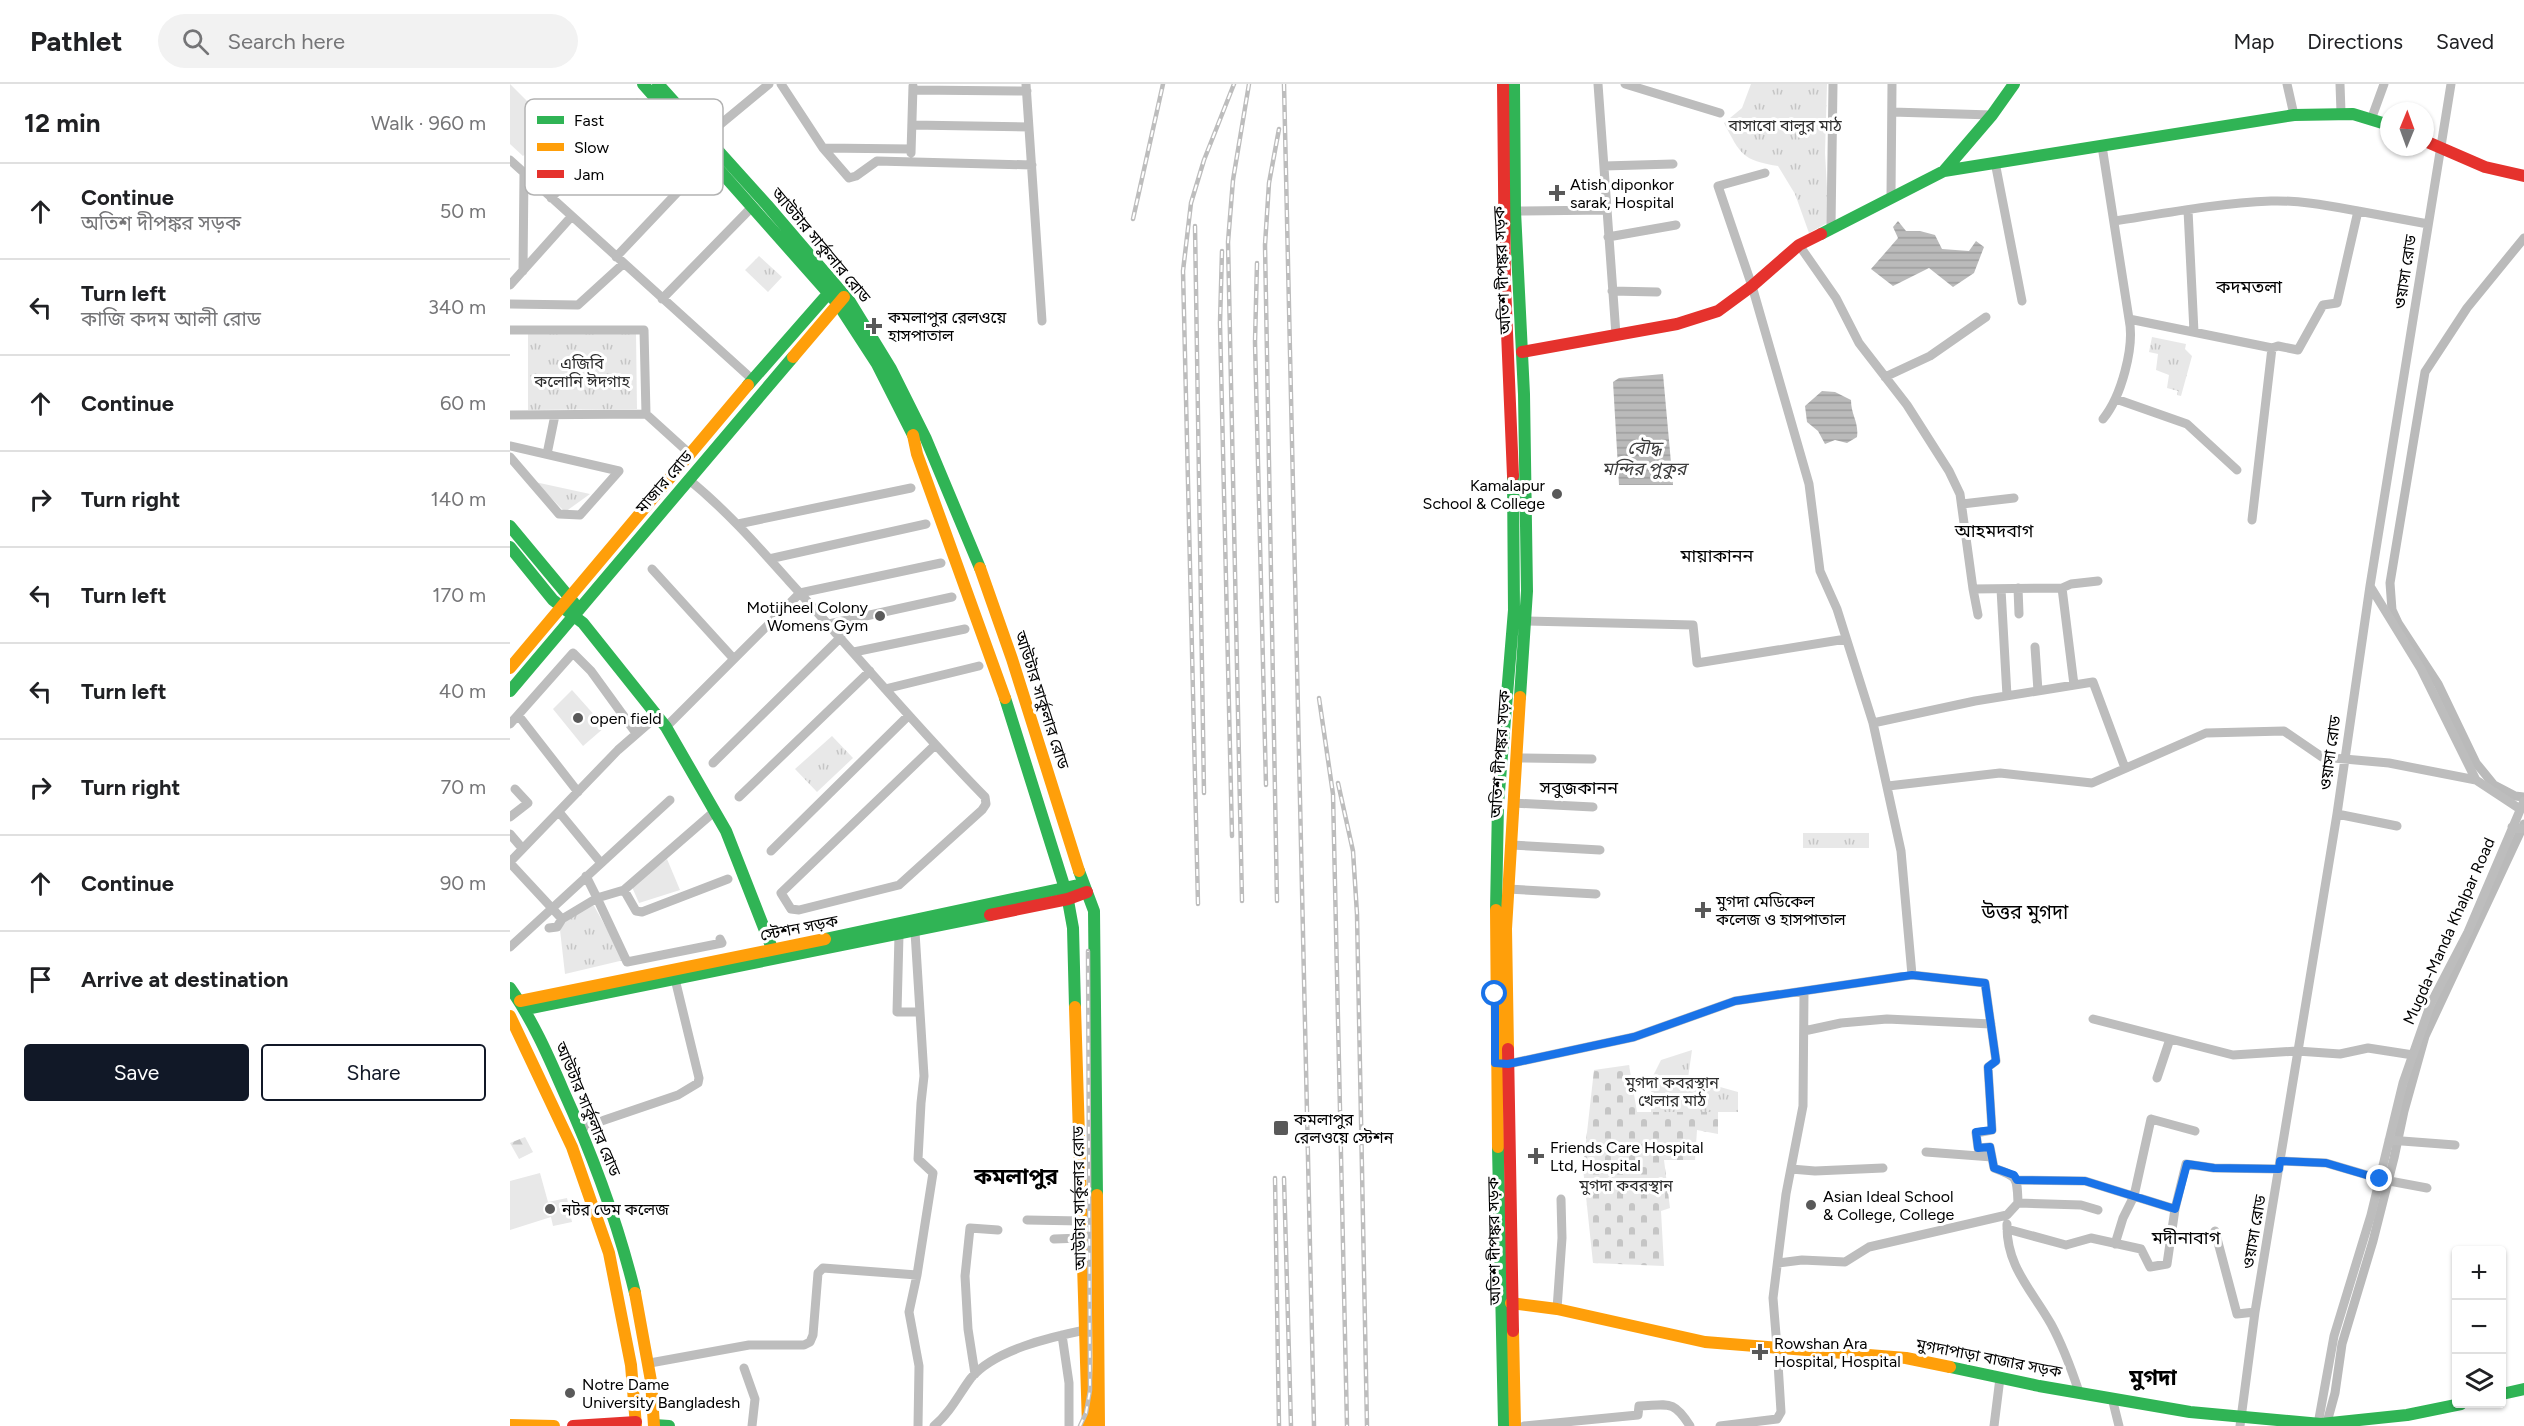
<!DOCTYPE html>
<html lang="en">
<head>
<meta charset="utf-8">
<style>
  body { margin:0; font-family:Figtree,"Noto Sans Bengali",sans-serif; background:#f2f2f2; color:#202124 }
  .controls { position:absolute; right:18px; bottom:18px; display:grid; overflow:hidden; border-radius:6px; box-shadow:0 2px 4px #0004 }
  .controls button { width:54px; height:54px; display:grid; place-items:center; padding:0; border:0; border-bottom:2px solid #e0e0e0; background:#fff; color:#202124; font:30px sans-serif }
  .compass { position:absolute; left:1870px; top:18px; width:54px; height:54px; border-radius:50%; background:#fff; box-shadow:0 2px 4px #0004; rotate:1deg }
  .stop { position:absolute; width:18px; height:18px; margin:-14px; border:4px solid #1a73e8; border-radius:50%; background:#fff }
  .stop.end { background:#1a73e8; border-color:#fff; box-shadow:0 2px 6px #0008 }
  .list { margin:0; padding:0; list-style:none }
  h2 { display:flex; justify-content:space-between; align-items:center; height:78px; margin:0; padding:0 24px; font-size:26px }
  h2 small { font-size:20px; font-weight:400; color:#757577 }
  .list li { display:grid; grid-template-columns:39px 1fr auto; gap:18px; align-items:center; box-sizing:border-box; height:96px; padding:0 24px; border-top:2px solid #e0e0e0 }
  .list b { display:block; font-size:22px; white-space:nowrap }
  .list p { margin:0; font-size:20px; white-space:nowrap; color:#757577 }
  .list em { font-size:20px; font-style:normal; color:#757577 }
  .actions { display:flex; gap:12px; padding:18px 24px }
  .actions a { flex:1; padding:14px 0; border:2px solid #111827; border-radius:6px; text-align:center; font-size:21px; color:#111827 }
  .actions .main { background:#111827; color:#fff }
  .icon { flex:none; width:33px; height:33px; fill:none; stroke:currentColor; stroke-width:2; stroke-linecap:round; stroke-linejoin:round }
  .map { position:relative; flex:none; width:2014px; height:1342px; overflow:hidden }
  header { display:flex; align-items:center; gap:36px; box-sizing:border-box; height:84px; padding:0 30px; background:#fff; border-bottom:2px solid #e0e0e0 }
  header strong { font-size:28px }
  nav { display:flex; gap:33px; margin-inline-start:auto; font-size:21px }
  .search { width:420px; height:54px; background:#f2f2f2; display:flex; align-items:center; gap:15px; box-sizing:border-box; padding:0 21px; border-radius:33px; color:#757577; font-size:22px }
  main { display:flex }
  aside { flex:1; background:#fff }
  .map>svg:first-child { display:block }
  .forest { fill:url(#forest-firs) }
  .cemetery { fill:url(#cemetery-stones) }
  .park { fill:url(#park-tufts) }
  .pitch { fill:#e8e8e8 }
  .water { fill:url(#water-rules) }
  .lines { fill:none; stroke-linecap:round; stroke-linejoin:round }
  .canal { stroke:#bababa; stroke-width:9 }
  .street { stroke:#bdbdbd; stroke-width:9 }
  .fast { stroke:#30b455; stroke-width:12 }
  .slow { stroke:#ff9f0a; stroke-width:12 }
  .jam { stroke:#e5322d; stroke-width:12 }
  .rail-casing { stroke:#bdbdbd; stroke-width:4.5 }
  .rail { stroke:#fff; stroke-width:2; stroke-dasharray:7; stroke-linecap:butt }
  .route { stroke:#1a73e8; stroke-width:8 }
  .poi-dot { fill:#595959; stroke:#fff; stroke-width:2 }
  .labels { text-anchor:middle; dominant-baseline:central; stroke-width:6; stroke-linejoin:round; paint-order:stroke }
  .park-label { font-size:16px; fill:#2d2d2d; stroke:#fff }
  .poi-label { font-size:16px; fill:#000; stroke:#fff; text-anchor:start }
  .street-label { font-size:16px; fill:#000; stroke:#fff }
  .neighbourhood-label { font-size:18px; fill:#000; stroke:#fff }
  .water-label { font-size:18px; font-style:italic; fill:#3e3e3e; stroke:#fff }
  .quarter-label { font-size:20px; fill:#000; stroke:#fff }
  .district-label { font-size:22px; font-weight:bold; fill:#000; stroke:#fff }
  .key { fill:#fff; stroke:#b2b2b2; stroke-width:1.5 }
  .key-label { font-size:16px; fill:#000 }
</style>
</head>
<body>
<header>
<strong>Pathlet</strong>
<div class="search"><svg class="icon" aria-label="search" viewBox="0 0 24 24"><circle cx="10" cy="10" r="6"/><path d="M15 15l6 6"/></svg>Search here</div>
<nav><a>Map</a><a>Directions</a><a>Saved</a></nav>
</header>
<main>
<aside>
<h2>12 min<small>Walk · 960 m</small></h2>
<ul class="list">
<li><svg class="icon" aria-label="ahead" viewBox="0 0 24 24"><path d="M12 20V5M6 11l6-6 6 6"/></svg><div><b>Continue</b><p>অতিশ দীপঙ্কর সড়ক</p></div><em>50 m</em></li>
<li><svg class="icon" aria-label="left" viewBox="0 0 24 24"><path d="M17 20v-9H6M10 6l-5 5 5 5"/></svg><div><b>Turn left</b><p>কাজি কদম আলী রোড</p></div><em>340 m</em></li>
<li><svg class="icon" aria-label="ahead" viewBox="0 0 24 24"><path d="M12 20V5M6 11l6-6 6 6"/></svg><div><b>Continue</b></div><em>60 m</em></li>
<li><svg class="icon" aria-label="right" viewBox="0 0 24 24"><path d="M7 20v-9h11M14 6l5 5-5 5"/></svg><div><b>Turn right</b></div><em>140 m</em></li>
<li><svg class="icon" aria-label="left" viewBox="0 0 24 24"><path d="M17 20v-9H6M10 6l-5 5 5 5"/></svg><div><b>Turn left</b></div><em>170 m</em></li>
<li><svg class="icon" aria-label="left" viewBox="0 0 24 24"><path d="M17 20v-9H6M10 6l-5 5 5 5"/></svg><div><b>Turn left</b></div><em>40 m</em></li>
<li><svg class="icon" aria-label="right" viewBox="0 0 24 24"><path d="M7 20v-9h11M14 6l5 5-5 5"/></svg><div><b>Turn right</b></div><em>70 m</em></li>
<li><svg class="icon" aria-label="ahead" viewBox="0 0 24 24"><path d="M12 20V5M6 11l6-6 6 6"/></svg><div><b>Continue</b></div><em>90 m</em></li>
<li><svg class="icon" aria-label="arrive" viewBox="0 0 24 24"><path d="M6 21V4h12l-3 4 3 4H6"/></svg><div><b>Arrive at destination</b></div></li>
</ul>
<div class="actions"><a class="main">Save</a><a>Share</a></div>
</aside>
<div class="map">
<svg width="2014" height="1342" viewBox="0 0 2014 1342">
  <defs>
    <pattern id="forest-firs" width="22" height="20" patternUnits="userSpaceOnUse" patternTransform="scale(1.5)"><rect width="22" height="20" fill="#e8e8e8"/><path d="M5 1l3.5 6h-7zM16 11l3.5 6h-7z" fill="#c5c5c5"/></pattern>
    <pattern id="cemetery-stones" width="16" height="16" patternUnits="userSpaceOnUse" patternTransform="scale(1.5)"><rect width="16" height="16" fill="#e8e8e8"/><path d="M2 7V4a2 2 0 0 1 4 0v3zM10 15v-3a2 2 0 0 1 4 0v3z" fill="#c5c5c5"/></pattern>
    <pattern id="park-tufts" width="24" height="20" patternUnits="userSpaceOnUse" patternTransform="scale(1.5)"><rect width="24" height="20" fill="#e8e8e8"/><path d="M3 7l-1-3M5 7V3M7 7l1-3M15 17l-1-3M17 17v-4M19 17l1-3" fill="none" stroke="#c5c5c5"/></pattern>
    <pattern id="water-rules" width="6" height="5" patternUnits="userSpaceOnUse" patternTransform="scale(1.5)"><rect width="6" height="5" fill="#bababa"/><path d="M0 2.5h6" fill="none" stroke="#9e9e9e"/></pattern>
  </defs>
  <rect width="100%" height="100%" fill="#fff"/>
  <path class="forest" d="M15,1053L23,1068L9,1075L0,1059Z"/>
  <path class="cemetery" d="M1119,981L1127,1028H1208V1050L1187,1046L1185,1076H1154L1160,1124L1151,1127L1154,1182L1083,1179L1073,1084L1084,986Z"/>
  <path class="park" d="M1241,0H1317L1315,69L1319,138L1299,149L1285,110L1268,82C1232,76 1231,71 1214,39L1232,24Z
    M249,172L272,193L258,208L235,186Z
    M18,250H126L127,325L18,326Z
    M1642,253L1676,260L1675,265L1682,272L1671,312L1667,311L1668,307L1657,304L1659,291L1646,286L1648,270L1639,268Z
    M25,398L80,410L55,428Z
    M322,652L343,674L307,708L285,685Z
    M1293,749H1359V764H1293Z
    M83,820L114,876L55,890L50,846L53,839Z
    M1182,966L1178,994L1228,1008V1028H1141V996L1151,976Z"/>
  <path class="pitch" d="M0,0L43,43L13,72L0,60Z
    M127,14L173,60L157,76L111,30Z
    M62,606L95,643L73,662L43,625Z
    M157,775L170,806L129,819L122,803Z
    M30,1089L38,1118L57,1114L62,1138L43,1142L41,1133L0,1146V1097Z"/>
  <path class="water" d="M1388,137L1396,147H1410L1425,151L1432,165L1459,167L1466,157L1474,163L1464,189L1443,203L1419,184L1383,202L1361,185L1388,154L1383,143Z
    M1153,290L1163,401H1109L1103,298L1109,294Z
    M1312,307L1325,308L1341,316C1341,331 1349,338 1347,353L1337,359L1325,356L1315,360L1308,347L1297,338L1295,322Z"/>
  <g class="lines">
    <path class="canal" d="M2014,154L1957,224L1915,288L1880,499L1882,526L1888,539L1928,600L1966,679L1984,701L2005,712L2014,713
      M1816,1342L1825,1309L1832,1260L1863,1157L1884,1074L1894,1027L1915,952L2014,740"/>
    <path class="street" d="M271,0L313,64L339,94L346,92L367,77L522,81
      M516,0L532,237
      M1088,0L1106,251
      M1115,0L1210,29
      M1777,0L1784,31
      M1830,0L1831,28
      M403,6L517,7
      M1382,28L1482,31
      M1862,33L1874,0
      M402,41L519,43
      M195,53L259,0
      M1592,62L1619,235L1762,264L1768,262L1788,266L1813,221L1827,219L1848,127C1820,122 1790,116 1761,117C1709,119 1656,129 1605,137
      M313,64L401,65
      M401,69L403,2
      M0,76L243,296
      M1485,78L1512,217
      M1094,82L1163,80
      M1255,89L1208,102L1242,202L1299,400L1310,487L1327,525L1363,639L1391,767L1402,891
      M1381,112L1382,0
      M41,114L100,52L142,91
      M1678,126L1684,248
      M1005,127L1097,126
      M1848,127L1918,140
      M1321,143L1323,0
      M1098,153L1166,141
      M1289,161L1326,214L1349,259L1397,321L1439,387L1450,410L1463,505
      M106,173L199,75
      M13,187L14,89
      M0,201L61,133
      M1102,207L1147,208
      M152,215L242,123
      M0,220L68,221L113,180
      M0,246H134L136,330
      M1375,293L1420,272L1476,233
      M1606,315L1677,340L1727,386
      M0,331L136,330L179,369
      M1593,335C1611,313 1625,263 1619,235
      M0,362L109,387L70,431L49,430L0,373
      M37,370L45,331
      M178,395C215,425 246,460 278,496C344,568 406,643 475,713L476,720L472,726L389,801L289,826L281,825L271,809L424,662
      M1452,420L1504,414
      M1742,436L1762,264
      M228,440L401,404
      M259,475L416,440
      M142,485L223,574
      M1860,502L1911,585L1966,696
      M1508,504L1509,530
      M1552,504L1564,601
      M1491,505L1497,612
      M1468,531L1463,505L1552,504L1561,500L1588,497
      M1017,537L1183,541L1187,579L1336,555
      M319,540L442,513
      M1525,563L1528,607
      M344,568L455,545
      M375,605L469,582
      M8,631L68,708
      M1363,639L1465,617L1583,598L1615,684
      M0,640L63,569L81,587L126,649
      M156,643L290,509L431,479
      M1007,674L1082,675
      M203,679L331,553
      M1378,702L1490,689L1582,699L1696,649L1774,647L1812,673L1879,679L1966,696L2010,725
      M229,713L360,587
      M1003,719L1083,723
      M205,727L114,806L87,814L117,878L212,859L210,855
      M49,728L91,779
      M1827,730L1887,742
      M0,733L18,719L5,705
      M2002,743L2014,745
      M0,750L12,764
      M1001,761L1090,766
      M261,767L398,632
      M0,778L108,666L147,632
      M0,779L52,835L47,843L39,844
      M998,805L1086,810
      M114,806L126,827L132,828L218,795
      M52,835L87,814L76,792
      M405,848L414,992L411,1019L408,1075L423,1089L407,1191
      M389,851L387,928H410
      M0,863L160,716
      M1583,935L1723,971L1787,967L1830,970L1858,964L1903,971
      M1294,947L1331,939L1377,935L1481,940
      M998,980L1124,953L1225,917L1402,891L1475,899L1486,977L1478,983L1482,1046L1466,1049L1468,1064L1480,1063L1484,1084C1508,1093 1507,1093 1508,1119L1497,1131L1359,1163L1335,1178L1292,1176L1268,1179
      M1647,994L1660,955
      M71,1044L168,1011L188,999L189,994L165,895
      M1879,1056L1945,1061
      M1416,1068L1482,1073
      M1770,1077L1816,1079L1874,1096L1917,1104
      M1281,1085L1305,1087L1373,1084
      M1507,1096L1575,1097L1665,1125
      M1508,1119L1571,1121L1588,1126
      M517,1136L571,1137
      M1497,1140C1496,1182 1521,1205 1541,1240C1553,1262 1561,1284 1569,1308
      M1497,1145L1556,1161L1581,1154L1631,1165L1640,1183L1657,1180L1665,1125L1676,1080L1704,1084L1769,1085
      M1705,1147L1727,1230L1745,1228
      M544,1155L572,1154
      M1605,1160L1613,1134L1624,1112L1641,1035L1685,1047
      M1047,1225L1052,1154L1051,1115
      M552,1251L559,1299V1342
      M1267,1263L1263,1214L1276,1110L1293,1022L1294,908
      M140,1279L239,1261H294L300,1258L303,1251L308,1189L313,1184L407,1191L399,1228L409,1282L408,1342
      M234,1284L245,1315L242,1342
      M465,1290L458,1245L455,1192L460,1144L488,1146
      M1602,1314L1609,1342
      M1808,1340L1824,1252L1861,1131L1893,999L1921,919L1958,848L2014,717
      M424,1342C440,1329 449,1310 461,1294C484,1266 541,1253 575,1246
      M1014,1342L1128,1331L1129,1322C1158,1321 1163,1315 1180,1342
      M1210,1342L1267,1335L1271,1328L1267,1263
      M1484,1342L1490,1294
      M1730,1342L1745,1228L1827,730L1860,502L1941,0"/>
    <path class="fast" d="M133,0L328,220L367,280L403,351
      M148,0L257,121L340,218L381,285L416,355L470,484
      M1004,0L1005,127L1014,310L1017,507L1010,613
      M1434,87L1784,31L1843,30L1879,41
      M1311,150L1434,87L1482,31L1504,0
      M238,301L324,203
      M0,442L64,519
      M0,463L43,516L73,539L156,643L216,747L265,872
      M0,607L283,273
      M495,614L557,811L563,844L565,923
      M569,787L584,827L587,1111
      M986,826L988,720L1004,526L1003,392
      M315,855L573,800
      M0,904C22,935 38,971 53,1006C83,1072 108,1139 125,1209
      M16,925L480,831
      M988,1063L994,1342
      M1440,1283L1529,1302L1680,1328L1811,1340L1897,1331L1951,1320
      M1992,1310L2014,1305
      M144,1341L159,1342"/>
    <path class="slow" d="M283,273L334,213
      M403,351L407,370L495,614
      M470,484L502,575L569,787
      M0,584L238,301
      M986,826L988,1063
      M10,917L315,855
      M565,923L578,1342
      M0,932L62,1063L99,1169L121,1281L126,1342
      M998,965L996,845L1010,613
      M587,1111L589,1342
      M125,1209L141,1297L144,1342
      M1001,1219L1047,1225L1195,1258L1396,1274L1440,1283
      M1003,1247L1005,1342
      M0,1341L44,1342"/>
    <path class="jam" d="M993,0L995,200L1003,392
      M1915,57L1975,83L2014,92
      M1012,268L1167,240L1208,227L1242,202L1289,161L1311,150
      M480,831L558,815L577,808
      M998,965L1003,1247
      M63,1342L126,1338"/>
    <defs>
      <path id="rail" d="M774,0L804,1342
        M623,135L653,0
        M685,142L694,709
        M712,167L710,239L722,752
        M747,179L745,258L756,701
        M809,614L823,710L837,1342
        M828,699L843,767L847,830L857,1342
        M732,817L718,158L723,96L739,0
        M767,817L755,161L759,99L769,45
        M688,820L673,187L681,119L694,76L724,0
        M765,1094L769,1342
        M774,1094L781,1342
        M570,1342L576,1329L580,1306L578,867"/>
    </defs>
    <use href="#rail" class="rail-casing"/>
    <use href="#rail" class="rail"/>
  </g>
  <g class="lines">
    <path class="route" d="M985,910V979L998,980L1124,953L1225,917L1402,891L1475,899L1486,977L1478,983L1482,1046L1466,1048L1468,1064L1480,1063L1484,1084L1504,1091L1507,1096L1575,1097L1665,1125L1677,1080L1704,1084L1769,1085L1770,1077L1816,1079L1870,1095"/>
  </g>
  <g class="poi-dot">
    <path d="M1044 100h6v6h6v6h-6v6h-6v-6h-6v-6h6z"/>
    <path d="M361 233h6v6h6v6h-6v6h-6v-6h-6v-6h6z"/>
    <circle cx="1047" cy="410" r="6"/>
    <circle cx="370" cy="532" r="6"/>
    <circle cx="68" cy="634" r="6"/>
    <path d="M1190 817h6v6h6v6h-6v6h-6v-6h-6v-6h6z"/>
    <rect x="763" y="1036" width="16" height="16" rx="3"/>
    <path d="M1023 1063h6v6h6v6h-6v6h-6v-6h-6v-6h6z"/>
    <circle cx="1301" cy="1121" r="6"/>
    <circle cx="40" cy="1125" r="6"/>
    <path d="M1247 1259h6v6h6v6h-6v6h-6v-6h-6v-6h6z"/>
    <circle cx="60" cy="1309" r="6"/>
  </g>
  <g class="labels">
    <g class="park-label">
      <text x="1275" y="41">বাসাবো বালুর মাঠ</text>
      <text x="72" y="279">এজিবি<tspan x="72" dy="18">কলোনি ঈদগাহ</tspan></text>
      <text x="1162" y="998">মুগদা কবরস্থান<tspan x="1162" dy="18">খেলার মাঠ</tspan></text>
      <text x="1116" y="1101">মুগদা কবরস্থান</text>
    </g>
    <g class="poi-label">
      <text x="1060" y="100">Atish diponkor<tspan x="1060" dy="18">sarak, Hospital</tspan></text>
      <text x="378" y="233">কমলাপুর রেলওয়ে<tspan x="378" dy="18">হাসপাতাল</tspan></text>
      <text x="1035" y="401" text-anchor="end">Kamalapur<tspan x="1035" dy="18">School &amp; College</tspan></text>
      <text x="358" y="523" text-anchor="end">Motijheel Colony<tspan x="358" dy="18">Womens Gym</tspan></text>
      <text x="80" y="634">open field</text>
      <text x="1206" y="817">মুগদা মেডিকেল<tspan x="1206" dy="18">কলেজ ও হাসপাতাল</tspan></text>
      <text x="784" y="1035">কমলাপুর<tspan x="784" dy="18">রেলওয়ে স্টেশন</tspan></text>
      <text x="1040" y="1063">Friends Care Hospital<tspan x="1040" dy="18">Ltd, Hospital</tspan></text>
      <text x="1313" y="1112">Asian Ideal School<tspan x="1313" dy="18">&amp; College, College</tspan></text>
      <text x="52" y="1125">নটর ডেম কলেজ</text>
      <text x="1264" y="1259">Rowshan Ara<tspan x="1264" dy="18">Hospital, Hospital</tspan></text>
      <text x="72" y="1300">Notre Dame<tspan x="72" dy="18">University Bangladesh</tspan></text>
    </g>
    <g class="street-label">
      <text transform="translate(311 161) rotate(50)">আউটার সার্কুলার রোড</text>
      <text transform="translate(992 186) rotate(-93)">অতিশ দীপঙ্কর সড়ক</text>
      <text transform="translate(1895 188) rotate(-81)">ওয়াসা রোড</text>
      <text transform="translate(154 398) rotate(-49)">মাজার রোড</text>
      <text transform="translate(532 616) rotate(72)">আউটার সার্কুলার রোড</text>
      <text transform="translate(1820 669) rotate(-82)">ওয়াসা রোড</text>
      <text transform="translate(990 670) rotate(-86)">অতিশ দীপঙ্কর সড়ক</text>
      <text transform="translate(289 844) rotate(-11)">স্টেশন সড়ক</text>
      <text transform="translate(1939 847) rotate(-66)">Mugda-Manda Khalpar Road</text>
      <text transform="translate(78 1025) rotate(67)">আউটার সার্কুলার রোড</text>
      <text transform="translate(569 1114) rotate(-91)">আউটার সার্কুলার রোড</text>
      <text transform="translate(1744 1148) rotate(-80)">ওয়াসা রোড</text>
      <text transform="translate(984 1157) rotate(-91)">অতিশ দীপঙ্কর সড়ক</text>
      <text transform="translate(1479 1274) rotate(11)">মুগদাপাড়া বাজার সড়ক</text>
    </g>
    <g class="neighbourhood-label">
      <text x="1739" y="203">কদমতলা</text>
      <text x="1484" y="447">আহমদবাগ</text>
      <text x="1207" y="472">মায়াকানন</text>
      <text x="1069" y="704">সবুজকানন</text>
      <text x="1676" y="1154">মদীনাবাগ</text>
    </g>
    <g class="water-label">
      <text x="1134" y="364">বৌদ্ধ<tspan x="1134" dy="21">মন্দির পুকুর</tspan></text>
    </g>
    <g class="quarter-label">
      <text x="1515" y="828">উত্তর মুগদা</text>
    </g>
    <g class="district-label">
      <text x="506" y="1092">কমলাপুর</text>
      <text x="1643" y="1293">মুগদা</text>
    </g>
  </g>
  <rect x="15" y="15" width="198" height="96" rx="9" class="key"/>
  <rect x="27" y="32" width="27" height="8" fill="#30b455"/>
  <rect x="27" y="59" width="27" height="8" fill="#ff9f0a"/>
  <rect x="27" y="86" width="27" height="8" fill="#e5322d"/>
  <g class="key-label">
    <text x="64" y="42">Fast</text>
    <text x="64" y="69">Slow</text>
    <text x="64" y="96">Jam</text>
  </g>
</svg>
<div class="controls">
<button>+</button>
<button>−</button>
<button><svg class="icon" aria-label="layers" viewBox="0 0 24 24"><path d="M12 4l9 5-9 5-9-5zM3 14l9 5 9-5"/></svg></button>
</div>
<svg class="compass" viewBox="-18 -18 36 36"><path d="M0-13l5 13h-10z" fill="#e53935"/><path d="M0 13l5-13h-10z" fill="#757577"/></svg>
<div class="stop" style="left:985px;top:910px"></div>
<div class="stop end" style="left:1870px;top:1095px"></div>
</div>
</main>
</body>
</html>
